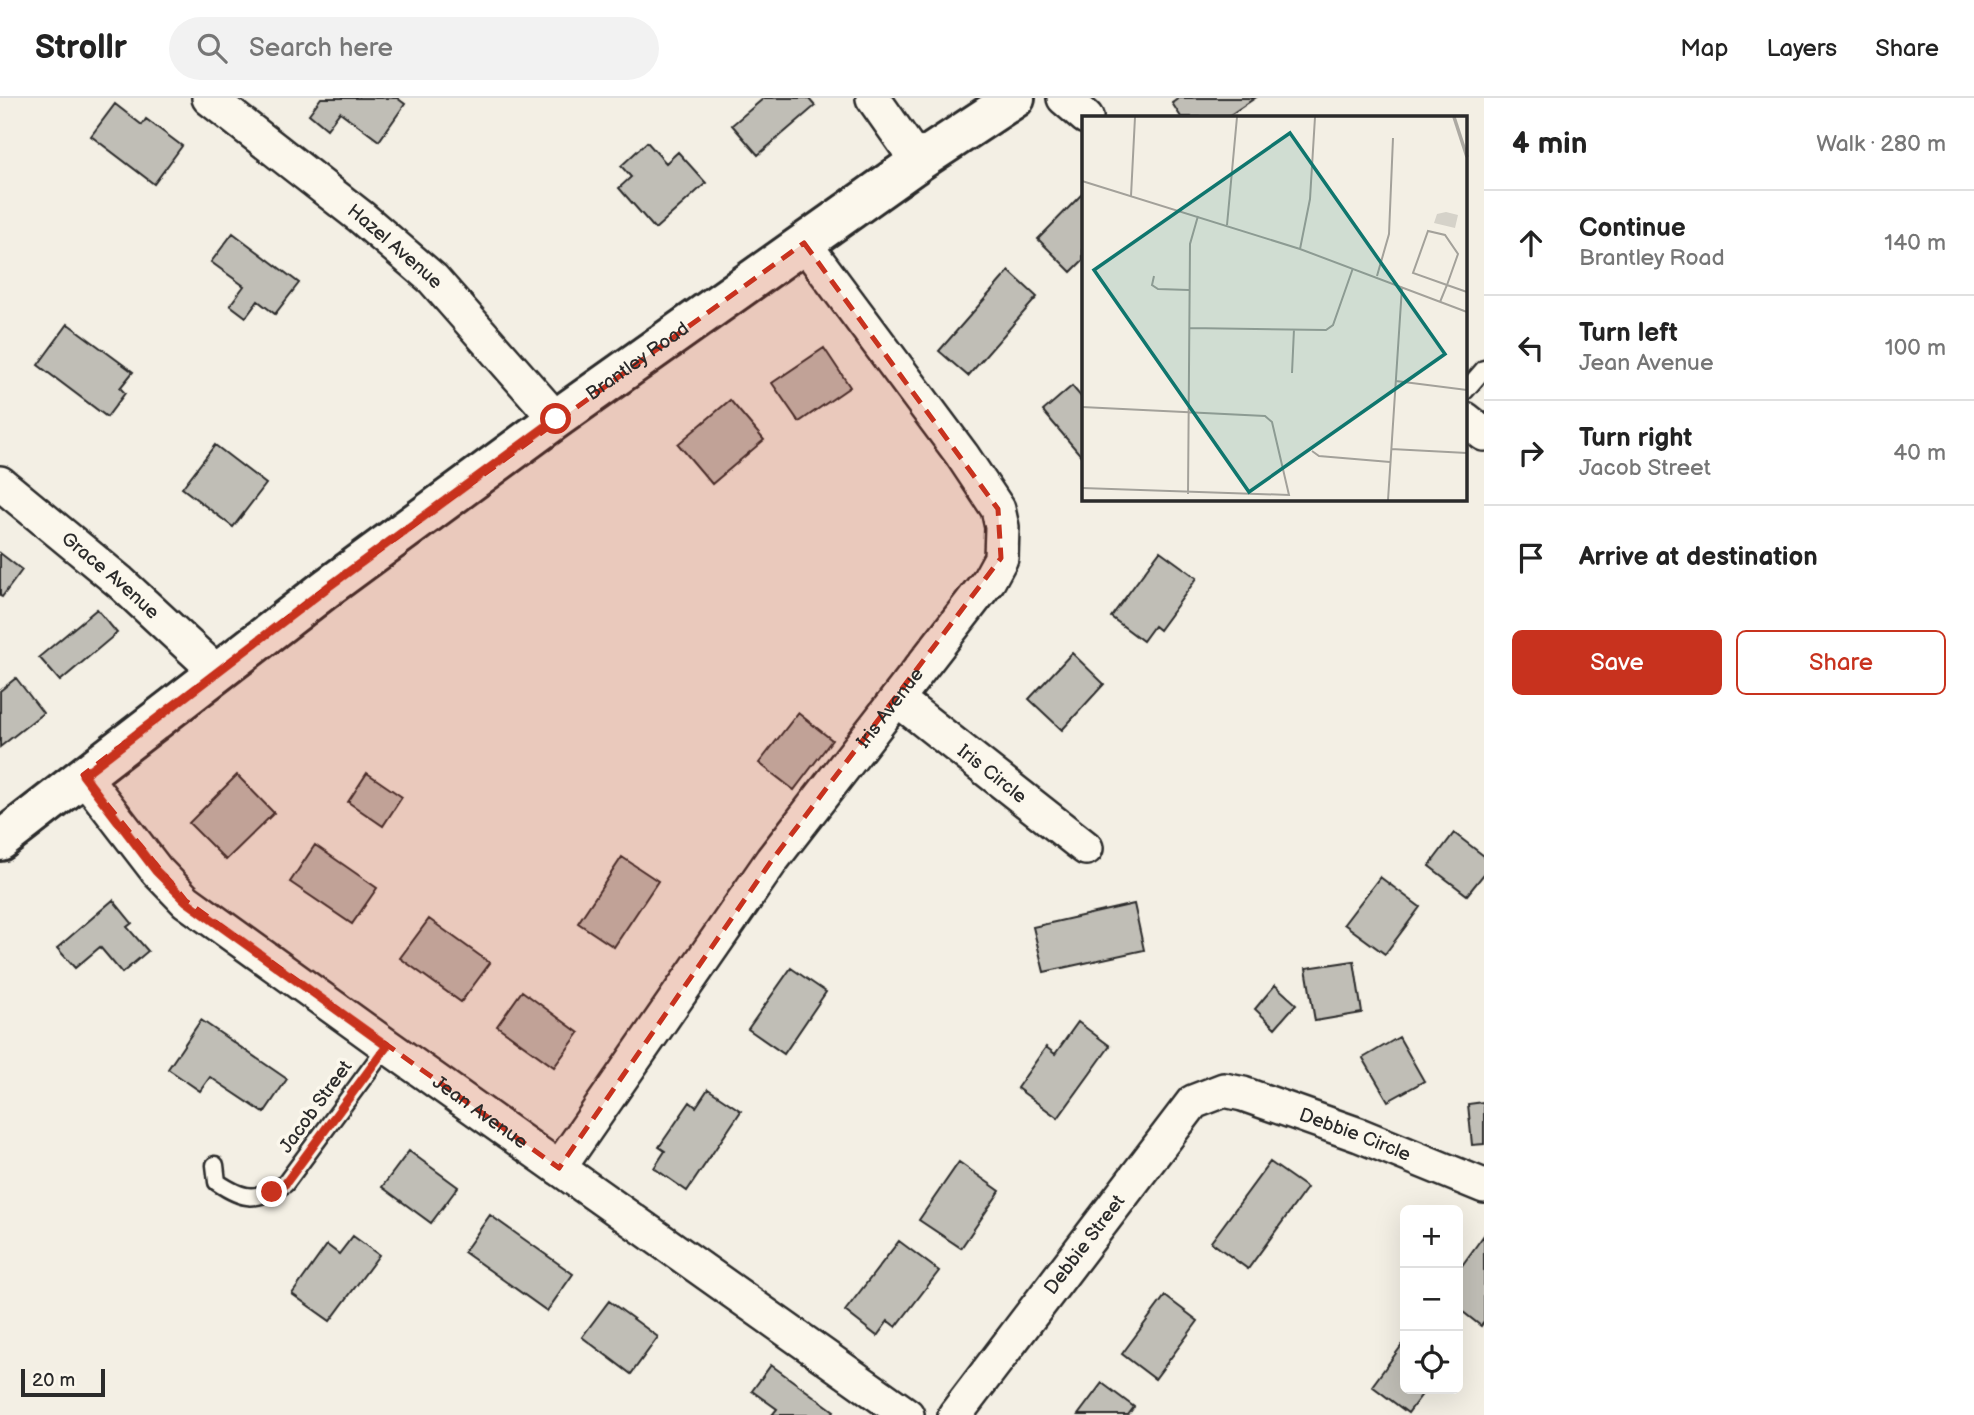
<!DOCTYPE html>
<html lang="en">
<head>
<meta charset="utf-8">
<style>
  body { margin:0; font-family:"Balsamiq Sans",sans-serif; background:#f2f2f2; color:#222 }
  .controls { position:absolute; right:21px; bottom:21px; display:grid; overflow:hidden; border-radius:10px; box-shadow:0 7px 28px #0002 }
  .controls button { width:63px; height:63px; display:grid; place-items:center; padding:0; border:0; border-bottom:2px solid #e0e0e0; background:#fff; color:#222; font:35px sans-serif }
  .scale { position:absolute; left:21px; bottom:18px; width:84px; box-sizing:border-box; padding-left:7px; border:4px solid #2b2b2b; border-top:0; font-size:19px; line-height:24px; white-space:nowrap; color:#2b2b2b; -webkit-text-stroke:5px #fbf7ec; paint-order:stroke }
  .stop { position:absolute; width:21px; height:21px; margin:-16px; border:5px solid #c8321e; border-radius:50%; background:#fff }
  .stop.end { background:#c8321e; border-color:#fff; box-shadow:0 2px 7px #0008 }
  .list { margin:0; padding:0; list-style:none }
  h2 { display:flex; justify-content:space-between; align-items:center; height:91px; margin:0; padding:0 28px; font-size:30px }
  h2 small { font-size:23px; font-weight:400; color:#767676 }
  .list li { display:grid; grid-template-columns:46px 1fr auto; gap:21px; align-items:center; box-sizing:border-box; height:105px; padding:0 28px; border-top:2px solid #e0e0e0 }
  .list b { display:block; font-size:26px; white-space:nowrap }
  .list p { margin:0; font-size:23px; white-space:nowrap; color:#767676 }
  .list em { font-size:23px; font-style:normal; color:#767676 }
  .actions { display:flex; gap:14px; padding:21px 28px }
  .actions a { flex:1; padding:16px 0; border:2px solid #c8321e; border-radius:10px; text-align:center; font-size:24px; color:#c8321e }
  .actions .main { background:#c8321e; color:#fff }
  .icon { flex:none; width:38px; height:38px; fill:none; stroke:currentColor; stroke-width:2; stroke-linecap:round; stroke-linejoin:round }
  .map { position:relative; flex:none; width:1484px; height:1317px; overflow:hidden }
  header { display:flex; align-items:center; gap:42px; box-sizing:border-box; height:98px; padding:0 35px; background:#fff; border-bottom:2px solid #e0e0e0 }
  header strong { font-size:33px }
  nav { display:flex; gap:38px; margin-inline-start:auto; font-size:24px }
  .search { width:490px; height:63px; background:#f2f2f2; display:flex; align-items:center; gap:18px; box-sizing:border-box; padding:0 24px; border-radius:38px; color:#767676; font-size:26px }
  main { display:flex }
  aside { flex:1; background:#fff }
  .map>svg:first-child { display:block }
  .building { fill:#c0beb6; stroke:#2b2b2b; stroke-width:2 }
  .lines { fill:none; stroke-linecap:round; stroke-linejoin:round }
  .service-casing { stroke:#2b2b2b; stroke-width:21 }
  .minor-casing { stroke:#2b2b2b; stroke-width:38 }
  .tertiary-casing { stroke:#2b2b2b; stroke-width:44 }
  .service { stroke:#fbf7ec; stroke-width:16 }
  .minor { stroke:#fbf7ec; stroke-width:33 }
  .tertiary { stroke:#fbf7ec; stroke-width:38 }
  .route { stroke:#c8321e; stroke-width:9 }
  .marked { fill:#c8321e; fill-opacity:0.2; stroke:#c8321e; stroke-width:5; stroke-dasharray:14 9; stroke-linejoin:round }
  .labels { text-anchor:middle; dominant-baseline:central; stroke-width:7; stroke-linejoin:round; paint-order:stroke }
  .street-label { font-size:19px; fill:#2b2b2b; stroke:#fbf7ec }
  .inset-river { fill:none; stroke:#aca9a2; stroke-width:3.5 }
  .inset-road { fill:none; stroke:#a3a19a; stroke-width:2 }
  .view { fill:#0f766e; fill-opacity:0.15; stroke:#0f766e; stroke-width:3.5 }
  .inset-edge { fill:none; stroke:#2b2b2b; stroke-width:3.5 }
</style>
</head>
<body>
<header>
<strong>Strollr</strong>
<div class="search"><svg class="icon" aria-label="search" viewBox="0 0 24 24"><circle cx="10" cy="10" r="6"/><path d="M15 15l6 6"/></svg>Search here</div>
<nav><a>Map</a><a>Layers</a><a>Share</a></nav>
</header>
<main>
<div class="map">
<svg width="1484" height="1317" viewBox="0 0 1484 1317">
  <rect width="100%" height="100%" fill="#f3efe4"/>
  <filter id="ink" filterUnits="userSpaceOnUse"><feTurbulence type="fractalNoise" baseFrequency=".0143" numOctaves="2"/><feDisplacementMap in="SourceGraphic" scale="14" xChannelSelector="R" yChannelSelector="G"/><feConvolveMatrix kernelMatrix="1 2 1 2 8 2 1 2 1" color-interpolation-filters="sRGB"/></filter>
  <g filter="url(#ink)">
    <path class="building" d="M321,0H397L405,6L379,43L340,14L327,31L309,16Z
      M764,0H808L815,8L758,57L732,27Z
      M1179,0H1255L1227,19H1181L1172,5Z
      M115,6L142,27L146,21L182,48L154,86L91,38Z
      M647,44L666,65L678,54L706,85L655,131L619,90L631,79L621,68Z
      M1083,95V162L1071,174L1038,141Z
      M233,135L299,185L275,216L258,203L246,219L230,207L244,188L211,164Z
      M1009,173L1037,199L968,278L939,253Z
      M68,226L133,274L120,290L125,295L107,319L38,267Z
      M824,250L850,289L799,324L772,285Z
      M1072,288L1083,301V360L1043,313Z
      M730,302L764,342L712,386L678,346Z
      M215,347L266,386L233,429L182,390Z
      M1160,453L1197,480L1159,532L1154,528L1143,543L1111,519Z
      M0,455L22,472L2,499L0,498Z
      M97,511L117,535L60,583L39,559Z
      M1072,555L1104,586L1062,632L1029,601Z
      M16,580L43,615L0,649V593Z
      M798,615L832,642L794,692L759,665Z
      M367,675L402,699L383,728L348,704Z
      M237,677L274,715L226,762L189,725Z
      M1454,735L1484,758V776L1467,797L1429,768Z
      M315,747L377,790L352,826L290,784Z
      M622,759L658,783L614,849L578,825Z
      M1380,779L1420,809L1385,856L1344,826Z
      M113,802L132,825L127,829L148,853L122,875L100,849L75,870L57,850Z
      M1134,806L1144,852L1044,874L1033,829Z
      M429,821L490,865L461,904L400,860Z
      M1354,863L1362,915L1315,923L1306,870Z
      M791,870L826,894L784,956L748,931Z
      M1275,887L1296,906L1275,930L1255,911Z
      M522,893L579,935L554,969L497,928Z
      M201,922L287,981L264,1015L210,979L200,993L168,971Z
      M1078,924L1110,948L1058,1020L1017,990L1046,949L1055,956Z
      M1399,939L1424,983L1388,1003L1363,960Z
      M708,991L741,1013L687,1093L654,1070L665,1053L659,1049L690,1004L696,1009Z
      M1484,1004V1046L1472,1047L1468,1006Z
      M409,1053L458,1089L431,1125L382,1089Z
      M959,1064L1000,1093L961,1150L919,1122Z
      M1270,1064L1307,1090L1248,1171L1211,1144Z
      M490,1117L573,1176L547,1213L464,1154Z
      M1484,1137V1224L1481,1228L1458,1210V1173Z
      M353,1138L379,1157L330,1223L292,1196L327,1147L339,1156Z
      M899,1143L939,1173L896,1229L888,1223L877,1238L845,1213Z
      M1165,1198L1198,1223L1155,1281L1122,1256Z
      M609,1203L658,1239L631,1276L582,1239Z
      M1405,1243V1291H1426L1408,1315L1372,1288Z
      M771,1267L834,1313L831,1317H772L777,1311L752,1293Z
      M1102,1285L1134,1309L1128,1317H1078Z"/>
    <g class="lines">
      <defs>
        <path id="service" d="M1465,293L1484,271
          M215,1067L217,1084C245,1103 256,1103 285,1086L387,948"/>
        <g id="minor">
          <path id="s1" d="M209,0L361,119L433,181L556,321"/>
          <path d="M873,0L918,64"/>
          <path d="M1064,0L1086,19"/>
          <path d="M1465,321L1484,336"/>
          <path id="s2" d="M0,385L120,484L217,574"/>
          <path id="s3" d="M897,601L1086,750"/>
          <path id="s4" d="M83,677L157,773L186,803L387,948L907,1317"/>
          <path id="s5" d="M559,1070L772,762L989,482L1001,460L1002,429L998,411L962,357L804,145"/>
          <path id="s6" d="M955,1317L1193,1004L1224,992L1243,996L1359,1037L1484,1088"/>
        </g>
        <g id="tertiary">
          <path id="s7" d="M0,743L328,489L556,321L918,64L1015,0"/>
        </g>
      </defs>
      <use href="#service" class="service-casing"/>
      <use href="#minor" class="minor-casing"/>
      <use href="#tertiary" class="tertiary-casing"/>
      <use href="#service" class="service"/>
      <use href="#minor" class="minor"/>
      <use href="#tertiary" class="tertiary"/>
    </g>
  </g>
  <g class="lines" filter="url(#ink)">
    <path class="route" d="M272,1094L285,1086L387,948L186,803L156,773L83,677L328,489L556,321"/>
  </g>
  <path class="marked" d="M804,145L998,411L1001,460L772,762L559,1070L186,803L83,677L328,489Z"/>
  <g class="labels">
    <g class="street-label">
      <text stroke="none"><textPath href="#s1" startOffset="238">Hazel Avenue</textPath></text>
      <text stroke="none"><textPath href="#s7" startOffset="798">Brantley Road</textPath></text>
      <text stroke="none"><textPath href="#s2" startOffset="144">Grace Avenue</textPath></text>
      <text stroke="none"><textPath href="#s5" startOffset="567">Iris Avenue</textPath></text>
      <text stroke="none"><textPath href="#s3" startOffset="121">Iris Circle</textPath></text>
      <text transform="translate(316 1009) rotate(-54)">Jacob Street</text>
      <text stroke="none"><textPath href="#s4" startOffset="525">Jean Avenue</textPath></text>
      <text stroke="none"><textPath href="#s6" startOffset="565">Debbie Circle</textPath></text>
      <text stroke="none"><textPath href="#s6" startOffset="214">Debbie Street</textPath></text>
    </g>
  </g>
  <g transform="translate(1082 18)">
    <rect width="385" height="385" fill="#f3efe4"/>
    <path d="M364,96L376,99L373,112L352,107L355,98Z" fill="#d5d2c9"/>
    <path class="inset-river" d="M372,1L385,41"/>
    <path class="inset-road" d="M0,65L218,133L385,196M49,80L53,1M145,109L155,1M218,133L228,83L233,1M72,160L70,169L76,173L107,174M295,160L307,118L311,22M358,186L365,169L376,138L363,119L346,115L331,157L365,169L385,176M107,212L244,214L251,209L271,152M210,257L212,213M314,265L385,274M0,291L183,300L190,306L207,379L0,372M309,333L385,337M230,335L237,340L308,346M106,378L108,128L116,100M306,384L320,171"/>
    <path class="view" d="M208,17L363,238L167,376L12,154Z"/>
    <rect width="385" height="385" class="inset-edge"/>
  </g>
</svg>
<div class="controls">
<button>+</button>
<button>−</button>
<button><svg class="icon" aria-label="locate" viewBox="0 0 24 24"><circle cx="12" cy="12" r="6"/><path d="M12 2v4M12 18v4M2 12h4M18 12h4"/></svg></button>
</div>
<div class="scale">20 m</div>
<div class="stop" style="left:556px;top:321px"></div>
<div class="stop end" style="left:272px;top:1094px"></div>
</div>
<aside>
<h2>4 min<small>Walk · 280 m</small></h2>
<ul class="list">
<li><svg class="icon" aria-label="ahead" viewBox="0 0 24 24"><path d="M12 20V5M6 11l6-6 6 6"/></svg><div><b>Continue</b><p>Brantley Road</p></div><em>140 m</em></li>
<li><svg class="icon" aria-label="left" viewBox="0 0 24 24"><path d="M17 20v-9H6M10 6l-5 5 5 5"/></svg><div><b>Turn left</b><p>Jean Avenue</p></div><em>100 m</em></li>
<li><svg class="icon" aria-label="right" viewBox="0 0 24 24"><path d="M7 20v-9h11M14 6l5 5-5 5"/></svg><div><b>Turn right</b><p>Jacob Street</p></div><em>40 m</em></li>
<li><svg class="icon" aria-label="arrive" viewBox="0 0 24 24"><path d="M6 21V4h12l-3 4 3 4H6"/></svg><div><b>Arrive at destination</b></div></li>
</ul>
<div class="actions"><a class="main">Save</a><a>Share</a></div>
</aside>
</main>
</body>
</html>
